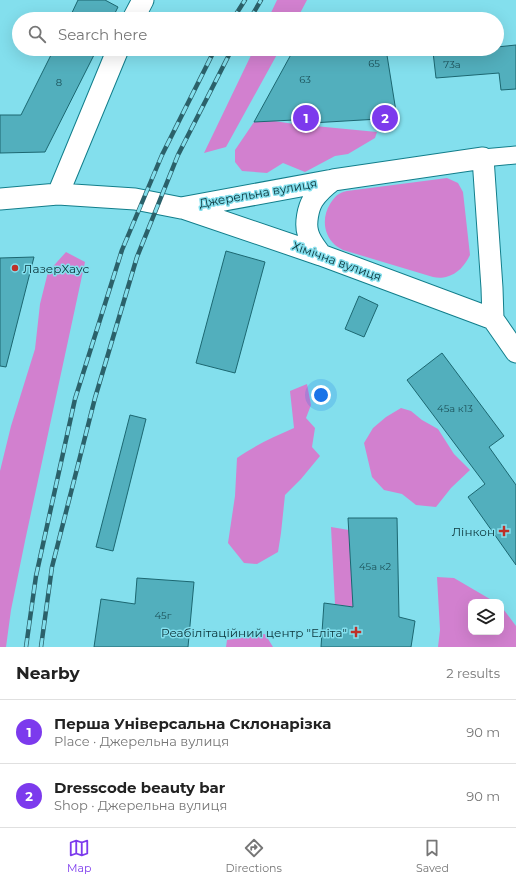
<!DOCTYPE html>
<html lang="en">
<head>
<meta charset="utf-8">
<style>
  body { margin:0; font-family:Montserrat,sans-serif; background:#f2f2f2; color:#222 }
  .controls { position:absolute; right:12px; bottom:12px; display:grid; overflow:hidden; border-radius:8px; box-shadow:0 4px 16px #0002 }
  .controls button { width:36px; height:36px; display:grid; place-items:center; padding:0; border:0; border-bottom:1px solid #e0e0e0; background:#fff; color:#222; font:20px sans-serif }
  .you { position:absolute; left:321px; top:395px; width:14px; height:14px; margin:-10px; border:3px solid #fff; border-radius:50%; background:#1a73e8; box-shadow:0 0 0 6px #1a73e833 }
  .badge { display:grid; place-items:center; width:26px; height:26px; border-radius:50%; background:#7c3aed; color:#fff; font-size:13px; font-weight:700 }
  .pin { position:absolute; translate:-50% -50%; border:2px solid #fff; box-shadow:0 1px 4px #0006 }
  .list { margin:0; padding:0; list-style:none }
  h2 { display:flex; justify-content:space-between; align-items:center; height:52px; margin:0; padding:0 16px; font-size:17px }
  h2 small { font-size:13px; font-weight:400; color:#767676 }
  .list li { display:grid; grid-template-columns:26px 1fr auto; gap:12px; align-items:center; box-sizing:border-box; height:64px; padding:0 16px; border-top:1px solid #e0e0e0 }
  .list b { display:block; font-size:15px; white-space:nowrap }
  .list p { margin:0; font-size:13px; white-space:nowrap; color:#767676 }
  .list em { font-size:13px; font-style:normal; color:#767676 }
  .icon { flex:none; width:22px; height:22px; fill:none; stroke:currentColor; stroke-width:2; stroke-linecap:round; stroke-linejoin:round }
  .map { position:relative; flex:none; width:516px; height:647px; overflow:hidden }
  .search { position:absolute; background:#fff; box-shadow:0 4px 16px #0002; left:12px; right:12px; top:12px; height:44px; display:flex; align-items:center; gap:10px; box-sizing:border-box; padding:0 14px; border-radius:22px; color:#767676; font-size:15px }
  .sheet { height:180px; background:#fff }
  nav { display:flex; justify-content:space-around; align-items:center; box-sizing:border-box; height:56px; border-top:1px solid #e0e0e0; background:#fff; font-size:11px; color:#767676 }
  nav a { display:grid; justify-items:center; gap:2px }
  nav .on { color:#7c3aed }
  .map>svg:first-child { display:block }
  .green { fill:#d280cf }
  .building { fill:#52afbd; stroke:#1c6771 }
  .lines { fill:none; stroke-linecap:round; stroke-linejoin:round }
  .minor-casing { stroke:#127e8b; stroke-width:19 }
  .tertiary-casing { stroke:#127e8b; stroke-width:23 }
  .minor { stroke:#fff; stroke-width:17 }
  .tertiary { stroke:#fff; stroke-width:21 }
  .rail-casing { stroke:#2b616a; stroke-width:4.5 }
  .rail { stroke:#83dfed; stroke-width:3; stroke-dasharray:9; stroke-linecap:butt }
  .poi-dot { fill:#be3028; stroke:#83dfed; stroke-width:1.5 }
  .labels { text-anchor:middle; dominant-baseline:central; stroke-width:3; stroke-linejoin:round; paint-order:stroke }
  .number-label { font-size:10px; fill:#1c525a }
  .street-label { font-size:12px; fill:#0a3339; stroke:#83dfed }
  .poi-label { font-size:12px; fill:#0a3339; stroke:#83dfed; text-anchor:end }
</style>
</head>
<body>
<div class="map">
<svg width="516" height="647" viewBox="0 0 516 647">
  <rect width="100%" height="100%" fill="#83dfed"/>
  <path class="green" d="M277,0H307L297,19H268Z
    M254,49H280L226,147L204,153Z
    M274,121L294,124L377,132L375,138L348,154L335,156L305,172L283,163L267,173L242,171L235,162V150L254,122Z
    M447,178L458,183L463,192L470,255C465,265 458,274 446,277C443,278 437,278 433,277L343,250C340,248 337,247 335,245C323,234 322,217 330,204C335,196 338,193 347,191Z
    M66,252L85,262L25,541L11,610L6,647H0V471L11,426L35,349L40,304L48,272Z
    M307,384L311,405L306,418L315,428L312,447L320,456L301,479L285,495L281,533L278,552L257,564L244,563L228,543L235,496L237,458C256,445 273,437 294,428L290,391Z
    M401,408L411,411L422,420L438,429L454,454L470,470L451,488L436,507L416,505L402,494L384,490L372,477L364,443L373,428L386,417Z
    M331,527L349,530L353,607L335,604Z
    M437,577L454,578L495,602H471V632H501V606L516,626V647H438L440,630Z
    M265,634L273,647H226L227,640Z"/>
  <path class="building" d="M78,0H105L118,7L112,19H69Z
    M516,45V89L501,90L499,73L436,78L433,52L472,49H497V47Z
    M54,49H97L45,152L0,153V115H21Z
    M294,49H386L398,124L380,126L379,119L294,124V120L254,122Z
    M226,251L265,262L235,373L196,363Z
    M34,257L6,367L0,366V258Z
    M359,296L378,305L364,337L345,329Z
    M442,353L504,436L489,447L516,485V565L468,497L485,484L407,380Z
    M130,415L146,419L113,551L96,547Z
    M348,518H397L399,617L415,621L411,647H321L324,603L353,607Z
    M137,578L194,582L188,647H94L101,599L135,604Z"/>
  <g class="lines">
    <defs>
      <path id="minor" d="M483,158L516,155"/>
      <path id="tertiary" d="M133,19L143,0
        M58,194L118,49
        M0,199L58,194L135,199L181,208L333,180L483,158L492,288L493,319
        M183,208L321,255L493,319L516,352
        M321,255C316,248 310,241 308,233C305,224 308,208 313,200C318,192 325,186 333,180"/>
    </defs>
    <use href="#minor" class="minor-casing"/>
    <use href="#tertiary" class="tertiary-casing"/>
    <use href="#minor" class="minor"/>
    <use href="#tertiary" class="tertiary"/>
    <defs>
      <path id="rail" d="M233,19L245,0
        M250,19L261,0
        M26,647L36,576L75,399L122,250L162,155L215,49
        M41,647L52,567L95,398L137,257L178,155L232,49"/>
    </defs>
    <use href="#rail" class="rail-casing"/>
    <use href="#rail" class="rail"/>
  </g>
  <g class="poi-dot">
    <circle cx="15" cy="268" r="4"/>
    <path d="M502 525h4v4h4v4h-4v4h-4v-4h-4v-4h4z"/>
    <path d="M354 626h4v4h4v4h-4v4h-4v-4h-4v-4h4z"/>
  </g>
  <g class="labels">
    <g class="number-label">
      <text x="374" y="63">65</text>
      <text x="452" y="64">73а</text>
      <text x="305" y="79">63</text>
      <text x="59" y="82">8</text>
      <text x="455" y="408">45а к13</text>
      <text x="375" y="566">45а к2</text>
      <text x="163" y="615">45г</text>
    </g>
    <g class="street-label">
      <text transform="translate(258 193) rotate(-10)">Джерельна вулиця</text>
      <text transform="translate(337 261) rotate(20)">Хімічна вулиця</text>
    </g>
    <g class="poi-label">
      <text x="23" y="268" text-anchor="start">ЛазерХаус</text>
      <text x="495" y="531">Лінкон</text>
      <text x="347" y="632">Реабілітаційний центр "Еліта"</text>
    </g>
  </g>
</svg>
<div class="controls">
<button><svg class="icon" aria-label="layers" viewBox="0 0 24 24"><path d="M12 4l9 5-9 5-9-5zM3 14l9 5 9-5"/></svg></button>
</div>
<div class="you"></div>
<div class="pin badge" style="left:306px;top:118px">1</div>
<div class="pin badge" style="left:385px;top:118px">2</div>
<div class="search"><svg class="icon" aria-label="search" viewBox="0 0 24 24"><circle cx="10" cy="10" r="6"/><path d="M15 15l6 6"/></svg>Search here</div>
</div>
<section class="sheet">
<h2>Nearby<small>2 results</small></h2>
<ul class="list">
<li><span class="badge">1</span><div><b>Перша Універсальна Склонарізка</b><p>Place · Джерельна вулиця</p></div><em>90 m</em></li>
<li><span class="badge">2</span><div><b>Dresscode beauty bar</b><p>Shop · Джерельна вулиця</p></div><em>90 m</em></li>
</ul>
</section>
<nav>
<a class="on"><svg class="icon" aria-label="map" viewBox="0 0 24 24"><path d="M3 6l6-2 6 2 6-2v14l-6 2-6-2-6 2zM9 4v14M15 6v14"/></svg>Map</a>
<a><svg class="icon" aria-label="directions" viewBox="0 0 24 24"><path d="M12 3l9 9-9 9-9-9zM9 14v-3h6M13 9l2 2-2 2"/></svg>Directions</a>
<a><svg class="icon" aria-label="saved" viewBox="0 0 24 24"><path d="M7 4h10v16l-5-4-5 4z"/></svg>Saved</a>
</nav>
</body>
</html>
